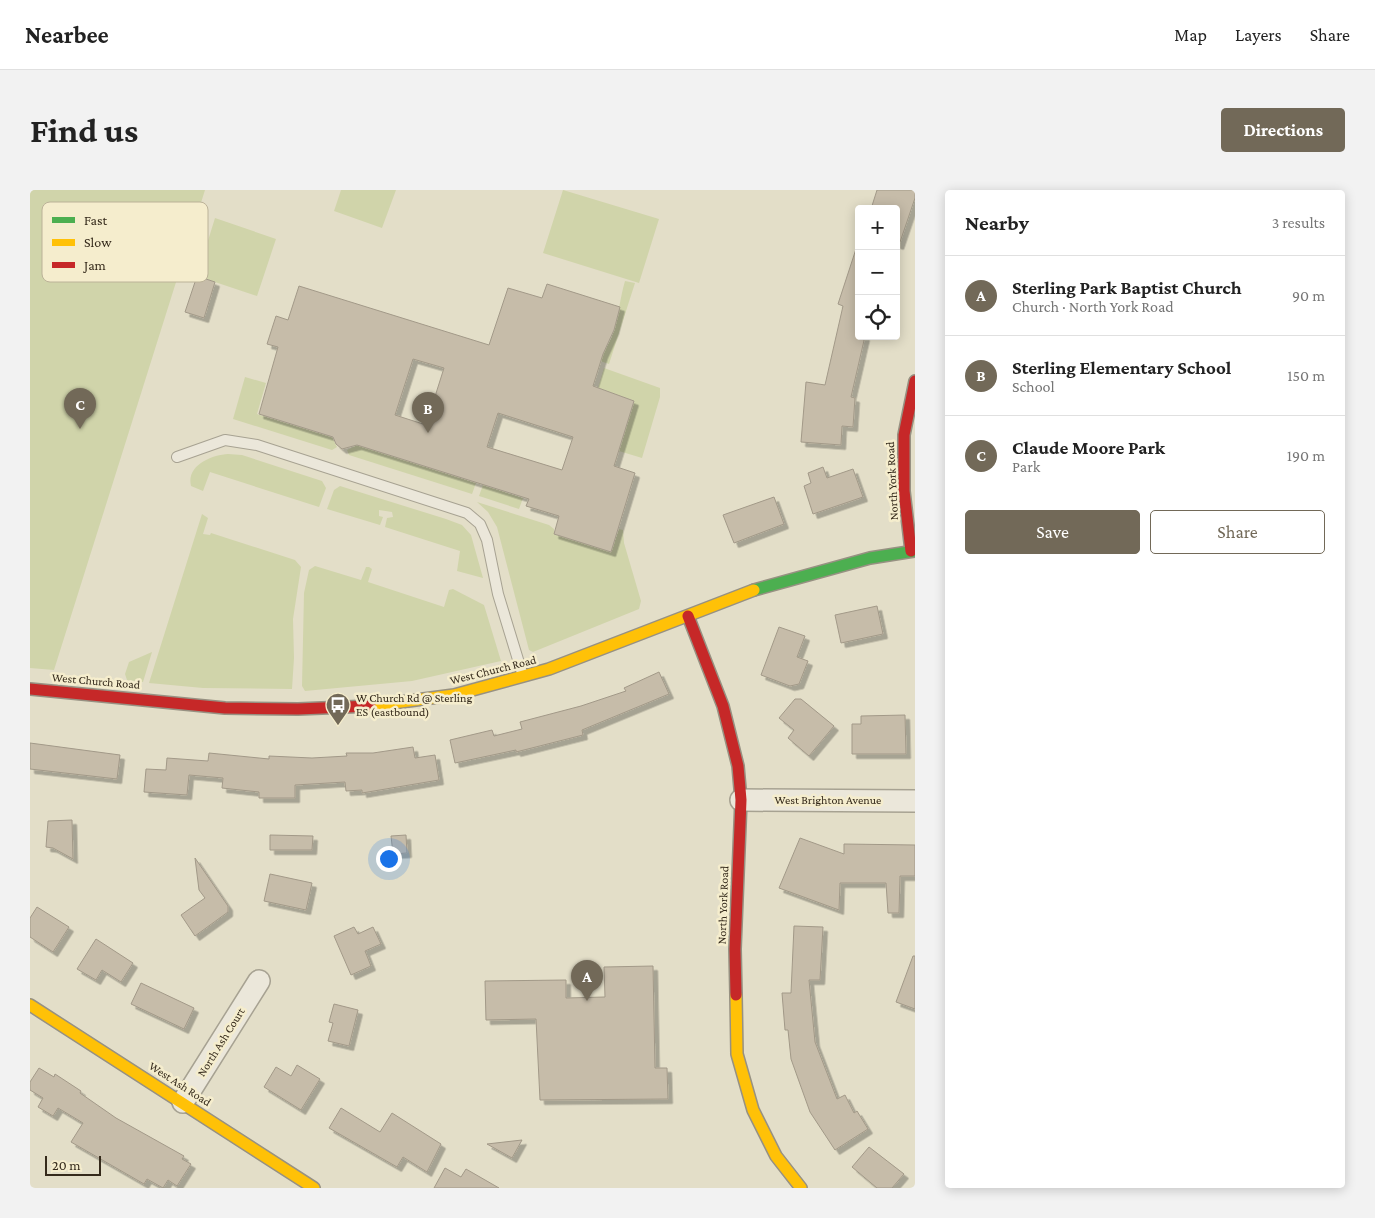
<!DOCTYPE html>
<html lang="en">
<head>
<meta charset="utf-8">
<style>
  body { margin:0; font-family:"Crimson Pro",serif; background:#f2f2f2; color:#222 }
  .controls { position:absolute; right:15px; top:15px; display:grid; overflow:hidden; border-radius:5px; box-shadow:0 2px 12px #0003 }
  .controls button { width:45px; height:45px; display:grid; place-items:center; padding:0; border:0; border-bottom:1px solid #e0e0e0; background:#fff; color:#222; font:25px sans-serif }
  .scale { position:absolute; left:15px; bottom:12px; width:56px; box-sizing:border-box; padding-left:5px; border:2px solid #352a1b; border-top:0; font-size:14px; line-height:18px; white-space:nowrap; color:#352a1b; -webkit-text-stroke:4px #f5edcd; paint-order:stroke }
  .you { position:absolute; left:358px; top:668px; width:18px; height:18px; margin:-12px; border:4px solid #fff; border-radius:50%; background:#1a73e8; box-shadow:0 0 0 8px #1a73e833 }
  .badge { display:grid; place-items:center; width:32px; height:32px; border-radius:50%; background:#726958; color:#fff; font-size:16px; font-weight:700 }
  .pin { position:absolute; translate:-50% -41px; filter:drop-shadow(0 1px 2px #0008) }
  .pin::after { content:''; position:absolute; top:26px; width:18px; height:15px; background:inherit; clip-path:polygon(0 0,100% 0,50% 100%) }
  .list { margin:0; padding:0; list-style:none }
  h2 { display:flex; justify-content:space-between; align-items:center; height:65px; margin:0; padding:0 20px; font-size:21px }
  h2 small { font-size:16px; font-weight:400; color:#767676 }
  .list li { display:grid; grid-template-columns:32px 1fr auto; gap:15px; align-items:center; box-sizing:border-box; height:80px; padding:0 20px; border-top:1px solid #e0e0e0 }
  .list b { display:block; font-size:19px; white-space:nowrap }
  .list p { margin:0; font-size:16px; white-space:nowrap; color:#767676 }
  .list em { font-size:16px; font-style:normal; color:#767676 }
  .actions { display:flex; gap:10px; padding:15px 20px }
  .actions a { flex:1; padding:11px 0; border:1px solid #726958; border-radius:5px; text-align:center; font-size:18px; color:#726958 }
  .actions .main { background:#726958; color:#fff }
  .icon { flex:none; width:28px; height:28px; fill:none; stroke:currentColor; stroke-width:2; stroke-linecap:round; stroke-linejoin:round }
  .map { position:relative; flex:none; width:885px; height:998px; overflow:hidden; border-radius:5px }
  header { display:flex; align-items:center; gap:30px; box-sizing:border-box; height:70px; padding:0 25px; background:#fff; border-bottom:1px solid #e0e0e0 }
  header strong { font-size:24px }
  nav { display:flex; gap:28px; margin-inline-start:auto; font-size:18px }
  .intro { display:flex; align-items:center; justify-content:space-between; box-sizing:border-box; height:120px; padding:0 30px }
  h1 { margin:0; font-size:35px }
  .button { padding:12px 22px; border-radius:5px; background:#726958; color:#fff; font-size:18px; font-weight:700 }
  main { display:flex; gap:30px; padding:0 30px }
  aside { flex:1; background:#fff; border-radius:5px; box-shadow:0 2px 12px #0003 }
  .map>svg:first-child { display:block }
  .green { fill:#d0d4aa }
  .building { fill:#c6bca9; stroke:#a29988; fill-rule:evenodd; filter:url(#shadow) }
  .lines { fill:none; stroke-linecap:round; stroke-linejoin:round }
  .lane-casing { stroke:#a7a292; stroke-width:12 }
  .street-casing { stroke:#a7a292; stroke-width:24 }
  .fast-casing { stroke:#979182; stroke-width:14 }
  .slow-casing { stroke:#979182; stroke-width:14 }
  .jam-casing { stroke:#979182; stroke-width:14 }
  .lane { stroke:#ebe7da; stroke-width:10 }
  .street { stroke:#ebe7da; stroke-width:21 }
  .fast { stroke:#4caf50; stroke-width:11 }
  .slow { stroke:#ffc107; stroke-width:11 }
  .jam { stroke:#c62828; stroke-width:11 }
  .labels { text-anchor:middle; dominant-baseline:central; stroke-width:5; stroke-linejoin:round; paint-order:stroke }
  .street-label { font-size:12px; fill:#352a1b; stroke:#f5edcd }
  .poi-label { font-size:12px; fill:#352a1b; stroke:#f5edcd; text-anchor:start }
  .key { fill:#f5edcd; stroke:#bbb298; stroke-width:1 }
  .key-label { font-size:14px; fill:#352a1b }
</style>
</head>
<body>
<header>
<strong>Nearbee</strong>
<nav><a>Map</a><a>Layers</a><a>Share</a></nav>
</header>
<div class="intro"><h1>Find us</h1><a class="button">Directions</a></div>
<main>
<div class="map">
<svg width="885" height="998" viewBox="0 0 885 998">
  <defs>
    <filter id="shadow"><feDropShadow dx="4.5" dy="4.5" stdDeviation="0" flood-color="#0004"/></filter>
  </defs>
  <rect width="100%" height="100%" fill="#e3dec8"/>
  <path class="green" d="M0,0H175L24,480L0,478Z
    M311,0H366L352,38L304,21Z
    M533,0L629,29L609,93L513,63Z
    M185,28L246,49L227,106L167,86Z
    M595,91L605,93L579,174L570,171C573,161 581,152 584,140C589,123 590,108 595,91Z
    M574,178L630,198V207L612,268L589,261L604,211L568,198Z
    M215,187L236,193L227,224L302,247L307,257L302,260L203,229Z
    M327,255L446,293L442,304L319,265L317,260Z
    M198,264L212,265L292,291L296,298L289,317L180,282L173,301L161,296C156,275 182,265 198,264Z
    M453,295L493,308L489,319L449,306Z
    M310,296L416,329L432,335L441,345L453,388L427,381L430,361L355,337L357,328L363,327L362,322L349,320V326L353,327L350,335L297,319L304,300Z
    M447,312L519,335L524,339V344L581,362L589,339L593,340L594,353L611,411L609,419L503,462L499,460L467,337L458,322Z
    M172,324L178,328L173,344L180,345L181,343L265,370L271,377L263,429L264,468L262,499L173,498L119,493Z
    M285,376L331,390L336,377H339L342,379L338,392L414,417L419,400L423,399L454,415L471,471L382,491L275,501L272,496L274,403L279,380Z
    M122,462L113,492L97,490L95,484L99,472Z"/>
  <path class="building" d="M847,0H885V8L869,55L866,54V19H841Z
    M826,59H829V146H835L821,207L825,208L823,237L812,236L811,255L771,252L776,192L795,195L813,116L808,114Z
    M167,86L185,92L174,128L155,122Z
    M517,94L590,117L584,140L573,164L563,196L604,211L584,276L605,283L581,362L524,344L529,326L496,316L499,309L327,255L312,259L306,254L303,247L229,224L248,157L237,154L246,126L258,130L269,96L459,155L478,98L512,108ZM383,169L414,178L396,235L365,225ZM468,223L543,247L532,280L457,257Z
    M793,277L797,288L823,279L833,307L783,324L774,296L781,293L778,283Z
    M744,307L754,334L704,353L693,325Z
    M847,416L853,444L811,453L805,425Z
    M749,437L775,446L767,467L778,471L769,494L760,496L731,485Z
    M629,482L639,504L552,540L553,545L486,562V560L425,573L420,550L462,540L464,546L492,539L490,532L551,516L596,501L594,498Z
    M765,509H771L804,536L779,566L758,548L764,540L749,528Z
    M875,525L876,564H822V534H831V526Z
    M0,553L90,565L87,589L0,579Z
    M383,557L385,568L405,565L409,590L332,603V600L316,601L315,592L265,595V608H229V602L192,598L193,588L159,585L157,605L114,602L116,579L136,580L137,568L178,571L179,563L239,569V566L282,568L317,566L316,563H343Z
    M42,630L43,669L23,658L16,657L18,631Z
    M240,645L283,646L282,660H240Z
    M376,645L377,663L363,664L361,646Z
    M770,648L814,664V654L885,655V686H870L869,723H858L856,693H810L809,720L749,698Z
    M165,668L198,716V722L165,746L151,725L175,708L169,700Z
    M240,684L282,693L276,720L234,711Z
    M7,717L39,737L23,762L0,747V728Z
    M764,736L793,737L790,790H779L785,852L807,909L815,905L824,923L827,921L838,939L805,960L780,922L761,869L758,840H755L752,803H761Z
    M324,737L328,744L343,737L351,754L335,761L341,776L321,785L304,746Z
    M66,749L103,773L91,792L72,780L66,790L47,779Z
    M883,766H885V819L866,812Z
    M623,776L625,878H637L638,909L510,910L506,829L456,830L455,791L536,790V808L575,807L574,777Z
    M111,793L164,818L154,839L101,814Z
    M304,814L328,820L319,856L298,851L303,833L299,832Z
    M267,875L290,889L271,920L234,897L246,877L261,886Z
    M9,878L24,887L25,884L51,901L50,903L86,928L154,966L152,969L161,974L147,996L138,990L133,998L117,989L114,994L41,952L53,933L28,918L23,926L8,917L13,908L0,900V892Z
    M311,918L350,942L362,923L411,954L397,982L373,967L367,977L299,938Z
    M492,950L482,968L457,954Z
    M839,957L874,984L862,998H847L822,977Z
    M415,978L431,987L436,979L469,998H404Z"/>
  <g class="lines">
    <defs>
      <path id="lane" d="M147,267L195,250L227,255L437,323L450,334L457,350L468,404L493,486"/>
      <path id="street" d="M711,610L885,611
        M153,912L229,791"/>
      <path id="fast" d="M724,400L840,368L885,361"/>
      <path id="slow" d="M340,516L424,505L519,479L724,400
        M706,805L707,864L723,920L746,966L771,998
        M0,815L284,998"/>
      <path id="jam" d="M881,361L874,301V245L885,191
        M658,426L693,516L708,576L711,610L705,759L706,805
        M0,499L195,518L268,519L340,516"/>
    </defs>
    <use href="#lane" class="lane-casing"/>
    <use href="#street" class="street-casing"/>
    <use href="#fast" class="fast-casing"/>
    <use href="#slow" class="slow-casing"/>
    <use href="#jam" class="jam-casing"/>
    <use href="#lane" class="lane"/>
    <use href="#street" class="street"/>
    <use href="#fast" class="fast"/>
    <use href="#slow" class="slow"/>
    <use href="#jam" class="jam"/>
  </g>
  <defs>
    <symbol id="bus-pin" viewBox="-11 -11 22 30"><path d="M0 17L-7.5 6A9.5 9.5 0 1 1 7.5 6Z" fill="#726958" stroke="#f5edcd"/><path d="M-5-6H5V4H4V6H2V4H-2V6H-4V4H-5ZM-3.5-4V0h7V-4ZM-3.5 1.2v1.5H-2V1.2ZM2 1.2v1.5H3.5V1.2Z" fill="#fff"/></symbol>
  </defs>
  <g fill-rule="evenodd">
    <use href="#bus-pin" x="294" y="501" width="28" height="38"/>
  </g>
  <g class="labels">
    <g class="street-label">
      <text transform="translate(862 291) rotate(-93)">North York Road</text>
      <text transform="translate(463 480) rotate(-14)">West Church Road</text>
      <text transform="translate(66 491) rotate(5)">West Church Road</text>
      <text x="798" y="610">West Brighton Avenue</text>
      <text transform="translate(693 715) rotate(-88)">North York Road</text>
      <text transform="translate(191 852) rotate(-58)">North Ash Court</text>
      <text transform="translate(150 894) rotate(33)">West Ash Road</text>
    </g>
    <g class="poi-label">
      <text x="326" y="508">W Church Rd @ Sterling<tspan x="326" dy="14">ES (eastbound)</tspan></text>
    </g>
  </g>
  <rect x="12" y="12" width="166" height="80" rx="8" class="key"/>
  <rect x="22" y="27" width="23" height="6" fill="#4caf50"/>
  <rect x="22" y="49" width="23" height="7" fill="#ffc107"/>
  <rect x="22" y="72" width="23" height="6" fill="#c62828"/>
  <g class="key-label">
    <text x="54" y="35">Fast</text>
    <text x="54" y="57">Slow</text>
    <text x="54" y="80">Jam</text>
  </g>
</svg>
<div class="controls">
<button>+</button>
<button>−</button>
<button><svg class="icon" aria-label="locate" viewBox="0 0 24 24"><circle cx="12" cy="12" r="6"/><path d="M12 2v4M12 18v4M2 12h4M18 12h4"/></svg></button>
</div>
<div class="scale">20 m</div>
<div class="you"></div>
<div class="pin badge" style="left:557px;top:811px">A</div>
<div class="pin badge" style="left:398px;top:243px">B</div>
<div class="pin badge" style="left:50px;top:239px">C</div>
</div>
<aside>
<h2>Nearby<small>3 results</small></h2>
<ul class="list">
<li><span class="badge">A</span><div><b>Sterling Park Baptist Church</b><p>Church · North York Road</p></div><em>90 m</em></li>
<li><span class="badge">B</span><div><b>Sterling Elementary School</b><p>School</p></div><em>150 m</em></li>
<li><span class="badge">C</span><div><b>Claude Moore Park</b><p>Park</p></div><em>190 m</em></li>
</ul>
<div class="actions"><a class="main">Save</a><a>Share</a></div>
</aside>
</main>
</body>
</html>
